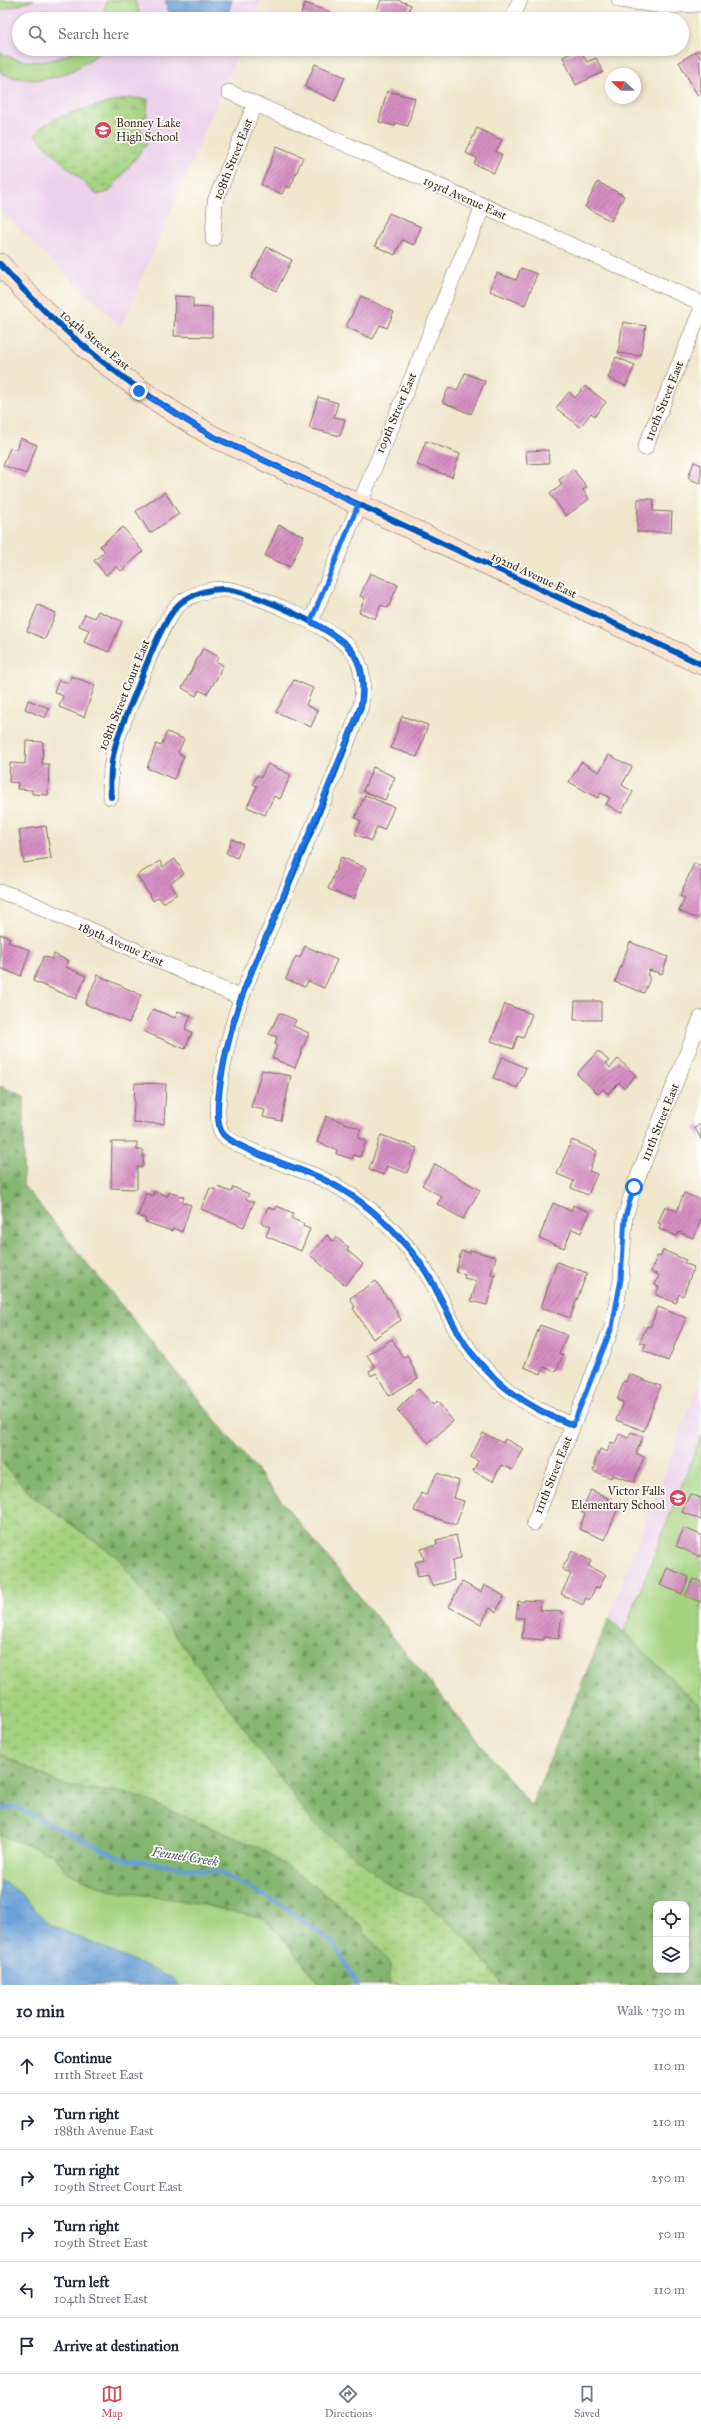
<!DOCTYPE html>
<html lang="en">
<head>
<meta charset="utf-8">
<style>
  body { margin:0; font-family:"IM FELL Great Primer",serif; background:#f2f2f3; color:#1f2937 }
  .controls { position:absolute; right:12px; bottom:12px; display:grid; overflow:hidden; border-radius:8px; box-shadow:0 2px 6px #0003 }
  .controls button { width:36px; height:36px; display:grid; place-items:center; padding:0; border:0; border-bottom:1px solid #e0e1e3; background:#fff; color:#1f2937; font:20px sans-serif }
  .compass { position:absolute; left:605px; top:68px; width:36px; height:36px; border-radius:50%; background:#fff; box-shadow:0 2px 6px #0003; rotate:292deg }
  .stop { position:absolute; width:12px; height:12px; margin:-9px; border:3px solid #1a73e8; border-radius:50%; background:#fff }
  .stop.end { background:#1a73e8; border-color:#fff; box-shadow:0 1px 4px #0008 }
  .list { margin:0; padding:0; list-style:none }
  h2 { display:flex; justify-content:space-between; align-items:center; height:52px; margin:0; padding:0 16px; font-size:17px }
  h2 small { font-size:13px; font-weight:400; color:#747a83 }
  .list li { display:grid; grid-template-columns:26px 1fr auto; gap:12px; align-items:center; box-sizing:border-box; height:56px; padding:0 16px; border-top:1px solid #e0e1e3 }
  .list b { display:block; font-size:15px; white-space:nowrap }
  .list p { margin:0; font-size:13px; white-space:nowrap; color:#747a83 }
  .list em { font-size:13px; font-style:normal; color:#747a83 }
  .icon { flex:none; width:22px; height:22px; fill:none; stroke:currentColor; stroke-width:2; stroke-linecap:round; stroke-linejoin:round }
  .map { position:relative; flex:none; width:701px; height:1985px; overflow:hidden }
  .search { position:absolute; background:#fff; box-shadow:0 2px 6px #0003; left:12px; right:12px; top:12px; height:44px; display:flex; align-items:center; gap:10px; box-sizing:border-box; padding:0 14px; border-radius:22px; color:#747a83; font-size:15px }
  .sheet { height:388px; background:#fff }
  nav { display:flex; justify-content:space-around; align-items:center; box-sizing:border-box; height:56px; border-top:1px solid #e0e1e3; background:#fff; font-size:11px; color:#747a83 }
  nav a { display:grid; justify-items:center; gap:2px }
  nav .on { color:#d1495b }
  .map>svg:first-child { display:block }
  .built { fill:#ebd1ec }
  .green { fill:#a5d381; stroke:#707e50 }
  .forest { fill:url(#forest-firs); stroke:#607046; fill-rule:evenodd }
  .wetland { fill:url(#wetland-marsh); stroke:#707e50 }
  .water { fill:url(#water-ripples); stroke:#51647a }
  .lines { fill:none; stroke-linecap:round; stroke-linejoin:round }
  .stream { stroke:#679fd5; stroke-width:4.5 }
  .building { fill:url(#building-hatch) }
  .street-casing { stroke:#7a6c5b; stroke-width:16 }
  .secondary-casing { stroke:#7a6c5b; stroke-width:22 }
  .street { stroke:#fff; stroke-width:15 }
  .secondary { stroke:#fde4d1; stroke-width:21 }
  .cycleway-casing { stroke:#fdfcf7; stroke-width:8 }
  .cycleway { stroke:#0057b8; stroke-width:6 }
  .route { stroke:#1a73e8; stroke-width:5 }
  .labels { text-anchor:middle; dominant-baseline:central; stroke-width:3.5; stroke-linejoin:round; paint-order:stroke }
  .poi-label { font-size:12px; fill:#3b2a1e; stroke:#fdfcf7; text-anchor:start }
  .street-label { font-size:12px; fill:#3b2a1e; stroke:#fdfcf7 }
  .water-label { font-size:13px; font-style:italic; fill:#4d5967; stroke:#fdfcf7 }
</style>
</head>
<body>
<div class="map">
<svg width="701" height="1985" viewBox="0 0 701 1985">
  <defs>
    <pattern id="forest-firs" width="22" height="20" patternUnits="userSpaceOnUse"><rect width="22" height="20" fill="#84b56f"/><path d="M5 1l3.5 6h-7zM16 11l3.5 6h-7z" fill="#6d935b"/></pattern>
    <pattern id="wetland-marsh" width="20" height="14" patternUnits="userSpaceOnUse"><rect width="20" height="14" fill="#a5d381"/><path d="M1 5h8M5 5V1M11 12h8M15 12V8" fill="none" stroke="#8fb56f"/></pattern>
    <pattern id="water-ripples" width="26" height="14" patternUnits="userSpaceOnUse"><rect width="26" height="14" fill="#679fd5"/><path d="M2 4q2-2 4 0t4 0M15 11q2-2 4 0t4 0" fill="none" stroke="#5682ac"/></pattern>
    <pattern id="building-hatch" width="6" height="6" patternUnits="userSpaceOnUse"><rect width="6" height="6" fill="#d58ec2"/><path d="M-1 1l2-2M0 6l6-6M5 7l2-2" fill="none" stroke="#ae749d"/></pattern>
  </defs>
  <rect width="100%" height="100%" fill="#fdfcf7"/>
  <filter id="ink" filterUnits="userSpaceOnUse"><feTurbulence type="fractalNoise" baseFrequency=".025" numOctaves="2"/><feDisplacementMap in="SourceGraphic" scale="8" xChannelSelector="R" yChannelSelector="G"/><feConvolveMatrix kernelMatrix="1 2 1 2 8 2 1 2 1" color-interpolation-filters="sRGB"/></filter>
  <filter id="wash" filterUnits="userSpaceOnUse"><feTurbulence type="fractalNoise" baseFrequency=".012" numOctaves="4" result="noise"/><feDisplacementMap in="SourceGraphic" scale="16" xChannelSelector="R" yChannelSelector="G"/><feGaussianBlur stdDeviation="0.9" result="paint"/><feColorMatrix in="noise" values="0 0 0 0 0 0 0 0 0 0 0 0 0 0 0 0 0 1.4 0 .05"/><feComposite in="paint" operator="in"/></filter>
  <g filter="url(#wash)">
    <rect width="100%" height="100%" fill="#f0e6cc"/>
    <path class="built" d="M0,0H261L253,19H19V49H240L121,327L0,211Z
      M701,1379V1824L578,1697Z"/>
    <path class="green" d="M0,0H34L0,11Z
      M107,0H135L141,19H123L122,16L121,19H102Z
      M77,49H103C76,75 36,90 0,72V53C25,65 53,65 77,49Z
      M701,1436V1708L624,1632Z
      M0,1835L53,1854L68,1873L264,1919L277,1931L321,1985H0Z"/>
    <path class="forest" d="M0,1086L24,1096L23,1185L531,1806L609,1618L701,1708V1985H503L463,1935L423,1900L391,1886L314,1824L119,1559L32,1496L0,1461ZM656,1904H686V1970H656Z
      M0,1754L66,1786L132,1794L260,1848L324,1892L359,1924L390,1964V1985H321L277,1931L264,1919L197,1903L109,1890L68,1873L53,1854L0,1835Z"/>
    <path class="wetland" d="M130,98L148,99L147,115L140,127L149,141L109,192L97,195L36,137V132C51,114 106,104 130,98Z
      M0,1461L32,1496L119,1559L314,1824L391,1886L423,1900L463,1935L503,1985H390V1964L359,1924L324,1892L260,1848L132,1794L66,1786L0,1754Z"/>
    <path class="water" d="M165,0H232L227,19H171Z
      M0,1881C21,1887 34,1912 51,1925L172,1978L179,1985H0Z"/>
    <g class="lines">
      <path class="stream" d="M0,1810L15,1807L120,1858L220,1873L279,1903L334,1944L358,1985"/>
    </g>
    <g id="blocks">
      <path class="building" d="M381,0H398L411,5L405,19H374Z
        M305,3L331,13L329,19H313L301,14Z
        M580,49L587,62L596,58L603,72L576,85L563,57Z
        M699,50L701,94L698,96L679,62Z
        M315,64L345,77L335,101L305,87Z
        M387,91L415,98L408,126L396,123L395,126L379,122Z
        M477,128L502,140L496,152L502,154L494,173L474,164L477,158L466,153Z
        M277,146L303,157L290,188L286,186L282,194L261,185Z
        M598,182L624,196L611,221L585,207Z
        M389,213L421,227L414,245L402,240L395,255L375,246Z
        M267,247L292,260L276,291L251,278Z
        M521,268L537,274L525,305L490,291L497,273L516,280Z
        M175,296L193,297V307L212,308V337L174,336Z
        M361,296L394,312L387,328L380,325L373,339L346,327Z
        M623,322L646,326L640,356L618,353Z
        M616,357L635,365L626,386L608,378Z
        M465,373L485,381L471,414L442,402L449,387L457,391Z
        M585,386L606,402L595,416L591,413L580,427L556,408L569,392L575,398Z
        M318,397L338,403L334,417L345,419L340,436L309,428Z
        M20,438L37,445L26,474L3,465L10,448L16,450Z
        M426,441L460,454L452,477L417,465Z
        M548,450L549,463L527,464L526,451Z
        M694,462L701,465V484L688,478Z
        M573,469L587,487L583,490L589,499L566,516L550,494L562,485L559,480Z
        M165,492L179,514L150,533L136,511Z
        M638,499H654L653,511L672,512L671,532H637Z
        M279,525L304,536L290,567L265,556Z
        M123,527L143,552L121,571L117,566L106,575L94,561L105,551L100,546Z
        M370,573L398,585L388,608L381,605L375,619L359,612L365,598L360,596Z
        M38,605L56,613L45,639L27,631Z
        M98,611L122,621L109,652L84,642L89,630L79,626L85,614L95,618Z
        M203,648L219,657L216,661L223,665L219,672L220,673L207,694L199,690L196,696L182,688Z
        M71,676L95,685L84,717L59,707L63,696L54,692L59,680L69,683Z
        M294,680L313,688L306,705L318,711L311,727L276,712Z
        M28,700L49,708L45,718L25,709Z
        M402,716L428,725L417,757L391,748Z
        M167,732L184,739L178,753L184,756L174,779L147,768L156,744L161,746Z
        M26,741L43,742L42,764H49L48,795L32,794V790L17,789L18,783L9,782L10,763L25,764Z
        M609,755L632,767L622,785L633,792L621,813L606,804L610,798L601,793L598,798L569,782L581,762L599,772Z
        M268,764L291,775L280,799L274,796L265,815L247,807L257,786L253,784L257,775L261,777Z
        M373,767L395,777L385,800L363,791Z
        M365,795L394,807L384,830L377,827L371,841L355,834L361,821L355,818Z
        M46,826L51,859L24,863L19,830Z
        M232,839L243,844L237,858L226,853Z
        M341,857L366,868L354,899L328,889Z
        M175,859L184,874L170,883L177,894L163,903L159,897L153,901L137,875L160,861L163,867Z
        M694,863L701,867V912L698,919L679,911L685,898L680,896Z
        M0,934L10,938L8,942L30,950L21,976L0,968Z
        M630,942L668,957L662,974L649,970L647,975L649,976V981L644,993L615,982Z
        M305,946L337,960L324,988L308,981L305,987L286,979L296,956L300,958Z
        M54,954L69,961L66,967L86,976L76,999L33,981L44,956L52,959Z
        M98,975L141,995L129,1023L85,1004Z
        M575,1001H601V1020H574Z
        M505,1004L532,1014L523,1038L518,1036L513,1049L491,1041Z
        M153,1009L175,1018L178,1011L191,1016L185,1029L192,1032L185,1049L143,1031Z
        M279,1013L296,1020L293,1026L309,1033L295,1068L272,1058L277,1045L275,1044L277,1037L269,1034Z
        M598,1051L609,1061L606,1063L610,1068L618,1059L636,1075L624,1088L619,1083L608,1094L603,1089L598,1094L577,1074Z
        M502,1057L526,1068L517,1088L493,1078Z
        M262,1070L291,1076L281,1121L263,1117L265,1110L251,1107Z
        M135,1083L166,1084L164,1124L133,1122Z
        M326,1116L361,1129L358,1138L366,1141L360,1157L354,1155L352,1159L336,1154L337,1150L317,1142Z
        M701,1124V1139L695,1128Z
        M381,1135L417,1148L407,1173L387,1166L384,1175L369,1170Z
        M572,1140L597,1151L589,1171L597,1174L588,1195L571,1188L574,1181L557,1174Z
        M112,1142H137V1150H143V1167H137V1189L111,1188Z
        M435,1164L480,1190L463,1219L437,1204L442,1197L422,1185Z
        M218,1187L231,1192L233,1187L249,1194L246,1199L254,1202L244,1227L201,1209L210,1188L216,1190Z
        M154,1191L168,1196L169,1192L184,1197L182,1202L191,1205L182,1232L173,1228L172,1231L145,1222L146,1219L138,1216L146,1193L153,1196Z
        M684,1193L701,1200V1219L693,1238L679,1232L677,1236L659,1229L661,1224L658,1223L665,1206L677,1211Z
        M553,1203L571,1211L573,1205L590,1212L581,1233L572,1229L564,1248L539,1238Z
        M277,1206L293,1213L291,1218L304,1224L303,1226L310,1229L301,1251L266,1236L270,1227L261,1223L268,1207L275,1210Z
        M327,1235L333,1241L336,1237L349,1248L347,1250L363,1264L345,1285L310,1255Z
        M470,1250L496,1257L491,1274L495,1275L487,1305L471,1301L477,1281L464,1278L465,1275L456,1272L461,1251L470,1253Z
        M663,1250L686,1260L684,1263L694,1267L683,1296L679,1294L676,1303L656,1295L659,1287L655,1285L659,1275L651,1272L657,1256L660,1257Z
        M557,1262L587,1273L570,1318L541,1307Z
        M376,1281L388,1299L389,1298L401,1320L373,1339L353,1308L355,1307L350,1298Z
        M658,1307L686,1318L668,1361L643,1350L646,1344L640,1342L647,1326L650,1327Z
        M540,1325L567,1335L559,1354L563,1355L556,1372L544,1367L541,1374L524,1367Z
        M392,1339L403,1358L407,1355L418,1378L389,1396L376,1373L371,1376L369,1371L375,1367L367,1355Z
        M629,1374L661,1386L644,1431L616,1420L623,1402L617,1400L624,1381L626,1382Z
        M418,1389L433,1405L437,1401L453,1421L429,1443L397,1410Z
        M631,1432L643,1437L636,1453L644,1457L634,1482L612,1475L611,1478L593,1471L596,1465L594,1464L600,1449L607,1452L611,1442L615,1444L619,1434L628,1438Z
        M483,1433L503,1443L505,1439L524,1449L512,1470L501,1465L493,1481L473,1471L478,1461L471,1457Z
        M437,1473L459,1481L454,1498L464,1501L456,1525L414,1511L421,1493L426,1495Z
        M591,1490L608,1498L606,1503L618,1508L605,1540L579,1529L585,1514L581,1512Z
        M690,1494L701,1498V1520L682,1512Z
        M684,1528L701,1535V1557L676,1546Z
        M456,1535L461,1558L452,1560L454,1580L432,1586L428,1575L418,1577L415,1562L424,1560L421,1549L437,1545L436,1540Z
        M572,1551L591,1561L588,1566L606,1575L599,1588L596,1587L589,1600L586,1598L583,1605L561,1594L571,1574L562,1569Z
        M667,1568L689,1577L682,1594L660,1585Z
        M693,1579L701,1582V1602L685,1596Z
        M462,1582L481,1592L484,1585L504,1596L496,1612L490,1608L481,1624L449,1607Z
        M524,1600L541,1601L540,1610L562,1612L559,1639L544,1637V1640L522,1638L524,1618H516L518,1601L524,1602Z"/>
    </g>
  </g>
  <g filter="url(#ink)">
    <use href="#blocks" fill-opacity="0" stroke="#7a6c5b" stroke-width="1"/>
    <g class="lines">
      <defs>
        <path id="street" d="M619,0L664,6L701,4
          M512,19L520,0
          M229,92L701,303
          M213,239L215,201L255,104
          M645,448L701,310
          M311,621L483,206
          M111,797C107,754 121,728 137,689C145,668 164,614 183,601C194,594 209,589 223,589C248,589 338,630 352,651C364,667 364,686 361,706C336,774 307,841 279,908C263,945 245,982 234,1021C228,1041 209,1119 223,1134C235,1148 296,1168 316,1176C348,1190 379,1213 401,1240C411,1251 421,1263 429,1277C440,1295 448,1316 459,1335C486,1378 526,1408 573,1425
          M0,892L18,897L241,998
          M534,1523L612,1327L621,1279L625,1217L634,1187L701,1018"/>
        <path id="secondary" d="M0,264C62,335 131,388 212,436L701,664"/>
      </defs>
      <use href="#street" class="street-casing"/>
      <use href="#secondary" class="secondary-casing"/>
      <use href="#street" class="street"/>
      <use href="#secondary" class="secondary"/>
      <defs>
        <path id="cycleway" d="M0,264C62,335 131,388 212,436L701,664
          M111,797C107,754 121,728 137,689C145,668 164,614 183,601C194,594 209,589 223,589C248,589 338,630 352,651C364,667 364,686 361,706C336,774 307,841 279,908C263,945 245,982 234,1021C228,1041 209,1119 223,1134C235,1148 296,1168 316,1176C348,1190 379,1213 401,1240C411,1251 421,1263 429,1277C440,1295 448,1316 459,1335C486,1378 526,1408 573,1425"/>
      </defs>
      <use href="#cycleway" class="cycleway-casing"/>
      <use href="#cycleway" class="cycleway"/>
    </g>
  </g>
  <g class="lines" filter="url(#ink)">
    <path class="route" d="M139,391L212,436L358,505L311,621C349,643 368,658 361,706L241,998C232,1026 208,1108 222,1132C231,1148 300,1169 319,1177C337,1186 357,1198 373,1212C395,1231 416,1253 431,1279C445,1305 456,1333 474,1356C499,1389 535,1411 573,1425L612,1327L621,1279L625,1217L634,1187"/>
  </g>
  <defs>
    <symbol id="school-disc" viewBox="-11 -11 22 22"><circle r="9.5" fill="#d1495b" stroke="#fdfcf7"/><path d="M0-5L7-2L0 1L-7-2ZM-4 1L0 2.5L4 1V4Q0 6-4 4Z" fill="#fff"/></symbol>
  </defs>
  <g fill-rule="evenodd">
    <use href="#school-disc" x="93" y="120" width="20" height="20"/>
    <use href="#school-disc" x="668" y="1488" width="20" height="20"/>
  </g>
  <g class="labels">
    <g class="poi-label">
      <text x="116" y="123">Bonney Lake<tspan x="116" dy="14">High School</tspan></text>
      <text x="665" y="1491" text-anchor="end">Victor Falls<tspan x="665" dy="14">Elementary School</tspan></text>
    </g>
    <g class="street-label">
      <text transform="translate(233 159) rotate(-68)">108th Street East</text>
      <text transform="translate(465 198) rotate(24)">193rd Avenue East</text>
      <text transform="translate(95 340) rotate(40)">104th Street East</text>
      <text transform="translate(664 401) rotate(-68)">110th Street East</text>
      <text transform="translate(396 413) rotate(-67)">109th Street East</text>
      <text transform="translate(534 575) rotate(25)">192nd Avenue East</text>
      <text transform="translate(124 695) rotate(-68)">108th Street Court East</text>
      <text transform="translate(121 944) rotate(24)">189th Avenue East</text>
      <text transform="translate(660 1122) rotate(-68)">111th Street East</text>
      <text transform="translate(553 1475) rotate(-68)">111th Street East</text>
    </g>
    <g class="water-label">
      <text transform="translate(185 1857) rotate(9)">Fennel Creek</text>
    </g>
  </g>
</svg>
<div class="controls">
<button><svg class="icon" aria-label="locate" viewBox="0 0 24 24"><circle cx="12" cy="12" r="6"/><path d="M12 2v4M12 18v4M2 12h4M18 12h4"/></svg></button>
<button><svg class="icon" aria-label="layers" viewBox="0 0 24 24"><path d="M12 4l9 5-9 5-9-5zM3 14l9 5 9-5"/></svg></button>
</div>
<svg class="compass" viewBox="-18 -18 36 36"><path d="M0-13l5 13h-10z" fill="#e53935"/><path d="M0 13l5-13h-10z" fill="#747a83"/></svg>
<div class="stop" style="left:634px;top:1187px"></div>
<div class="stop end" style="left:139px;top:391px"></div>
<div class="search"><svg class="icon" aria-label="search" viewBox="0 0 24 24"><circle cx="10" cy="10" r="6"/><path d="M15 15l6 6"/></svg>Search here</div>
</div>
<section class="sheet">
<h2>10 min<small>Walk · 730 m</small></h2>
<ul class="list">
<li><svg class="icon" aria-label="ahead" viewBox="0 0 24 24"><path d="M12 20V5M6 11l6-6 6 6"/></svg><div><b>Continue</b><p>111th Street East</p></div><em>110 m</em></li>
<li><svg class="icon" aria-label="right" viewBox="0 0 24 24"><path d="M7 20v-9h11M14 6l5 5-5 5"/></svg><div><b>Turn right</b><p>188th Avenue East</p></div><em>210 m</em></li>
<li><svg class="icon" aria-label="right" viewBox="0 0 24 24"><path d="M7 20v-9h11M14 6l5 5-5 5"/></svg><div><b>Turn right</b><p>109th Street Court East</p></div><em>250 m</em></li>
<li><svg class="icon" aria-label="right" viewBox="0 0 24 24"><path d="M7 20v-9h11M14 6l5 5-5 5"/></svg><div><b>Turn right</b><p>109th Street East</p></div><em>50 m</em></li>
<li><svg class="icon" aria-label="left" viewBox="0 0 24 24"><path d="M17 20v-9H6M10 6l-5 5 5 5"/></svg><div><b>Turn left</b><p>104th Street East</p></div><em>110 m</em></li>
<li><svg class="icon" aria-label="arrive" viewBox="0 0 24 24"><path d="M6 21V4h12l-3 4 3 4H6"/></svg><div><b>Arrive at destination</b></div></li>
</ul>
</section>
<nav>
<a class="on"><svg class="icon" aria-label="map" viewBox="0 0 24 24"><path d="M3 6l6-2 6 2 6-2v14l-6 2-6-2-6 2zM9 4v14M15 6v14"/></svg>Map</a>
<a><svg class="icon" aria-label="directions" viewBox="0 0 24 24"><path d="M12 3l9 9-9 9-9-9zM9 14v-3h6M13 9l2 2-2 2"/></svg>Directions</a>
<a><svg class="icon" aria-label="saved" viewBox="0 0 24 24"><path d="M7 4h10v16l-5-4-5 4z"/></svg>Saved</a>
</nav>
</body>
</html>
